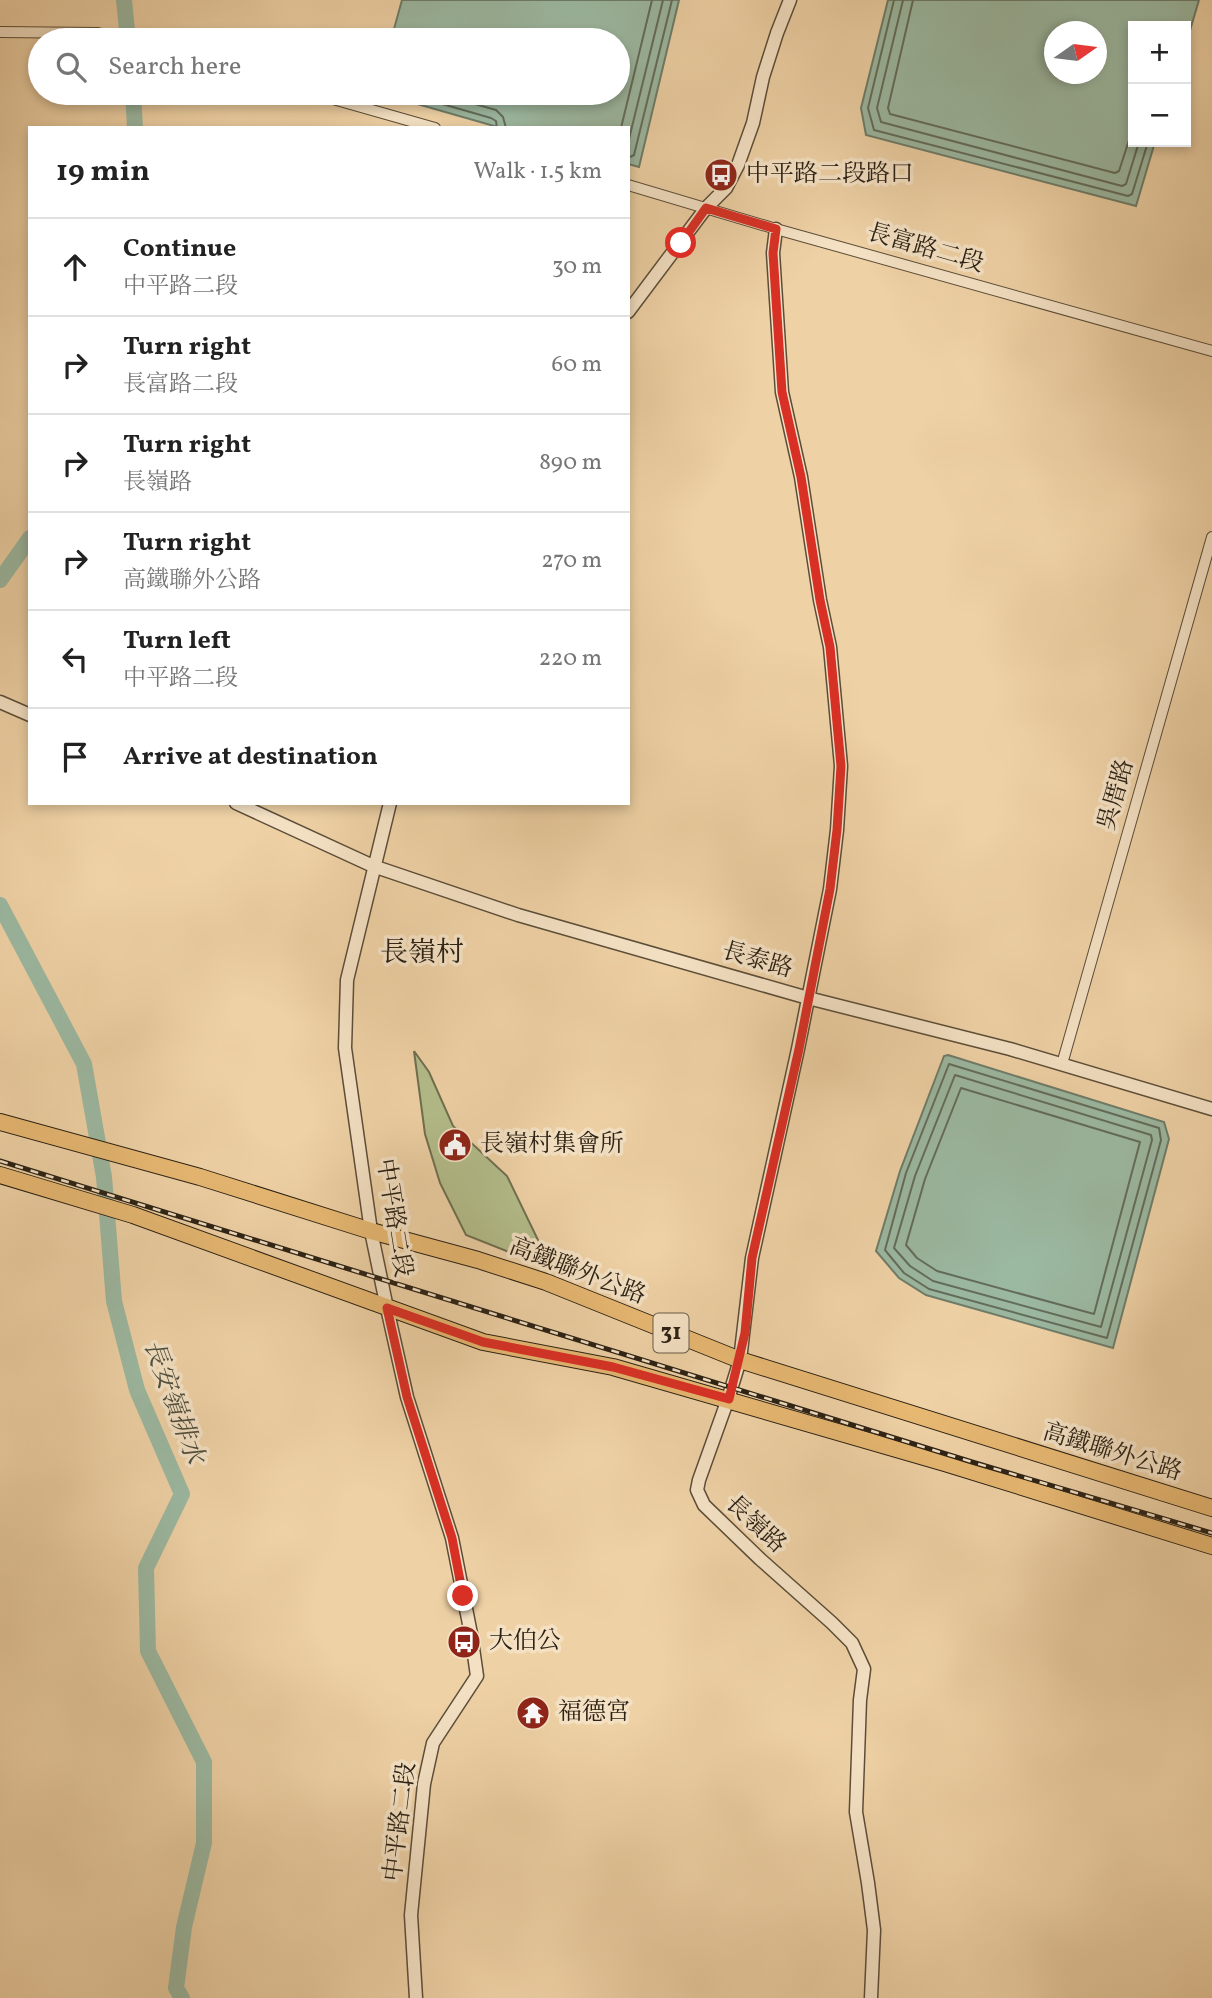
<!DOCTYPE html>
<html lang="en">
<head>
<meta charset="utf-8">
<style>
  body { margin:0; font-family:Vollkorn,"Noto Serif TC",serif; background:#f2f2f2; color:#222 }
  .controls { position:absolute; right:21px; top:21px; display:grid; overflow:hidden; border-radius:0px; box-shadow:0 4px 10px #0003 }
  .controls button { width:63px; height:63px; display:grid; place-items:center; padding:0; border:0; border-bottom:2px solid #e0e0e0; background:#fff; color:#222; font:35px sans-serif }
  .compass { position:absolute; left:1044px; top:21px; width:63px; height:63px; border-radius:50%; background:#fff; box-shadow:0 4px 10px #0003; rotate:76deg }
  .stop { position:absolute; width:21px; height:21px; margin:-16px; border:5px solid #d93025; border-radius:50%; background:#fff }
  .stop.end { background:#d93025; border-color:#fff; box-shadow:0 2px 7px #0008 }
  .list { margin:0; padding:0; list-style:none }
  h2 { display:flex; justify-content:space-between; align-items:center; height:91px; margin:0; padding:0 28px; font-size:30px }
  h2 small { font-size:23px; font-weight:400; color:#767676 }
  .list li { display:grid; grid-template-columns:46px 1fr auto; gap:21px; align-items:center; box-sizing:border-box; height:98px; padding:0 28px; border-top:2px solid #e0e0e0 }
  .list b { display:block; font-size:26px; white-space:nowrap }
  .list p { margin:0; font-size:23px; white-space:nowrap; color:#767676 }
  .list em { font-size:23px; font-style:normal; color:#767676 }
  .icon { flex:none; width:38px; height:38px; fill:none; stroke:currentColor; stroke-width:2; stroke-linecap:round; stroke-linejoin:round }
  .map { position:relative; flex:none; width:1212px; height:1998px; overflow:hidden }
  .search { position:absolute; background:#fff; box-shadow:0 4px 10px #0003; left:28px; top:28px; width:602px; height:77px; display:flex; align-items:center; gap:18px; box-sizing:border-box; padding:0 24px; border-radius:38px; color:#767676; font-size:26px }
  .panel { position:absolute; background:#fff; box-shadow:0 4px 10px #0003; left:28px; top:126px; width:602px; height:679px; border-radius:0px }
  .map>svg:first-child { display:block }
  .green { fill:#b3bd8b; stroke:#6f6f50; stroke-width:2 }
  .water { fill:#9bb8a1; stroke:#6e7c69; stroke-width:2; fill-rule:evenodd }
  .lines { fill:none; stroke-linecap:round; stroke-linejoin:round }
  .shore { stroke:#636c5a; stroke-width:2 }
  .river { stroke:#9bb8a1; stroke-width:16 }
  .minor-casing { stroke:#5c4d38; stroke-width:12 }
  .tertiary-casing { stroke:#5c4d38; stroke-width:15 }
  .primary-casing { stroke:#2b2114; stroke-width:18 }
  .minor { stroke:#f4e1c4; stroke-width:10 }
  .tertiary { stroke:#f4e1c4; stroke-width:12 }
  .primary { stroke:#e7b872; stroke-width:16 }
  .rail-casing { stroke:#2b2114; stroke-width:5 }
  .rail { stroke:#f4e1c4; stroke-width:2.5; stroke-dasharray:8; stroke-linecap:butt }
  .route { stroke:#d93025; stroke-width:9 }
  .labels { text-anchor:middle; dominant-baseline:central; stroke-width:7; stroke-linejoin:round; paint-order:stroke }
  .shield { fill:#f4e1c4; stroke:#675b49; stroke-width:2 }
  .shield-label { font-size:23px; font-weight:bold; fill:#2b2114 }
  .poi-label { font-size:24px; fill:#2b2114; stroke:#f4e1c4; text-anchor:start }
  .street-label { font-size:24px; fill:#2b2114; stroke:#f4e1c4 }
  .water-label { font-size:26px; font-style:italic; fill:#4d4e3e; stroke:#f4e1c4 }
  .quarter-label { font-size:28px; fill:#2b2114; stroke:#f4e1c4 }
</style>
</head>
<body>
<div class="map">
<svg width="1212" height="1998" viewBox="0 0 1212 1998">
  <rect width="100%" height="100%" fill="#eed1a5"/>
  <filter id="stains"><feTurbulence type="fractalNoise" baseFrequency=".00286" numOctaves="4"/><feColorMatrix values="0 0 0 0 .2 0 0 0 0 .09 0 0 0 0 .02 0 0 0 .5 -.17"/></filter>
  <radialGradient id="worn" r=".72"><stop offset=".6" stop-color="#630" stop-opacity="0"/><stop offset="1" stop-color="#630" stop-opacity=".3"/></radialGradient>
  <path class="green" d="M414,1051L429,1072L453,1126L507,1176L538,1240L519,1256L466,1235L440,1183L425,1134Z"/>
  <path class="water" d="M402,0H679L639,167L628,164V128H501L379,93H618V40H391Z
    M888,0H1199L1186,44V26H1133V142H1155L1136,206L866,135L861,108ZM1054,32H1096V74H1054Z
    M948,1055L1164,1122L1169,1139L1113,1348L926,1295L899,1278L876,1251L900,1171L944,1056Z"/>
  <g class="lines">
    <path class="shore" d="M894,0L868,108L874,130L1128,196L1132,194L1148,142
      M903,0L877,108L881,122L1122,186L1126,184L1139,142
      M913,0L888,108L890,114L1115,173L1119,171L1133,128
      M404,93L491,118L496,121L497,128
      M436,93L496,110L503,117L506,128
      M621,128L652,0
      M628,143L663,0
      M628,158L634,155L672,0
      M949,1064L1159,1128L1161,1140L1107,1338L929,1289L904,1273L885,1250L906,1173Z
      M955,1075L1151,1135L1152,1140L1101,1327L933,1281L910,1266L894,1248L915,1176Z
      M961,1088L1140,1142L1094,1314L937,1271L917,1258L906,1245L925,1179Z"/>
    <path class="river" d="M124,0L128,40
      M133,93L135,128
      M0,580L30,538
      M0,905L84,1064L104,1177L114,1301L137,1390L182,1494L146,1568L148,1651L204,1762V1843L184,1927L176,1988L182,1998"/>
    <defs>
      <path id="minor" d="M0,32L98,33L122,40
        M312,93L435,128
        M628,185L776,229L1212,351
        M1062,1064L1212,537"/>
      <path id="tertiary" d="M776,229L773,253L782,392L801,477L820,600L830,647L841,766L837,830L830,889L798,1049L752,1258L740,1360L728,1399L699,1480L697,1490L704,1505L760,1559L832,1623L852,1643L864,1669L860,1700L856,1812L868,1883L874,1930L871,1998
        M628,312L706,208L726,188L738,165L753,123L763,77L777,33L790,0
        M0,702L30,715
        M236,803L373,866L518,915L808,998L1010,1049L1212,1109
        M390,803L347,980L345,1048L371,1231L387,1308L407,1397L452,1538L471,1634L477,1676L433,1743L424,1784L411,1915L416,1998"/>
      <path id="primary" d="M0,1122L200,1177L371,1231L478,1260L546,1282L740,1360L1212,1508
        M0,1175L133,1215L483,1342L613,1367L945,1463L1212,1546"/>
    </defs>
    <use href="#minor" class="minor-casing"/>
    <use href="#tertiary" class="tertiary-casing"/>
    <use href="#primary" class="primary-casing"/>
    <use href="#minor" class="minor"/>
    <use href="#tertiary" class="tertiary"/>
    <use href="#primary" class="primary"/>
    <defs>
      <path id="rail" d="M0,1161L972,1462L1212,1533"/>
    </defs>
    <use href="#rail" class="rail-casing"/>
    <use href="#rail" class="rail"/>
  </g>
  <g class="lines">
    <path class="route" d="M463,1596L452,1538L407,1397L387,1308L483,1342L613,1367L729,1399L745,1333L752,1258L799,1049L830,889L837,830L841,766L830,647L820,600L801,477L782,392L773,253L776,229L706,208L681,243"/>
  </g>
  <defs>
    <symbol id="bus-disc" viewBox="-11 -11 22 22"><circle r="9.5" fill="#8f2418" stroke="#f4e1c4"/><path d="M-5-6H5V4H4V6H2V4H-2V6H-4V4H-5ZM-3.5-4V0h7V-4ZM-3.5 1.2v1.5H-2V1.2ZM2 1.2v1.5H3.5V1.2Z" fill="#fff"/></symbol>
    <symbol id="civic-disc" viewBox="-11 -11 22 22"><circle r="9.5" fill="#8f2418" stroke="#f4e1c4"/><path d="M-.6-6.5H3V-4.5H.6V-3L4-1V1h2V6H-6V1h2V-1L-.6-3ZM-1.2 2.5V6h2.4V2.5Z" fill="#fff"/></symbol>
    <symbol id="temple-disc" viewBox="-11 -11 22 22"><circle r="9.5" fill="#8f2418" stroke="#f4e1c4"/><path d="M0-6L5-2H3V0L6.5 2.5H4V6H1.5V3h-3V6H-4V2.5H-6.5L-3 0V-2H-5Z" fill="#fff"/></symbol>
  </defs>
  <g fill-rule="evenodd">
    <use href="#bus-disc" x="702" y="156" width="38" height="38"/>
    <use href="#civic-disc" x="436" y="1126" width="38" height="38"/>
    <use href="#bus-disc" x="445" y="1623" width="38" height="38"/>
    <use href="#temple-disc" x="514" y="1694" width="38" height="38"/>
  </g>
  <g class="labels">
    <rect class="shield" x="653.5" y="1313.5" width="35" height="39" rx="5"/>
    <g class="shield-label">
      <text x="671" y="1333">31</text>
    </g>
    <g class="poi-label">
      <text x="746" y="175">中平路二段路口</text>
      <text x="480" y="1145">長嶺村集會所</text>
      <text x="489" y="1642">大伯公</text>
      <text x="558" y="1713">福德宮</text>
    </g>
    <g class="street-label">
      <text transform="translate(925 249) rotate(16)">長富路二段</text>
      <text transform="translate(1117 795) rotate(-74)">吳厝路</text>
      <text transform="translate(757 961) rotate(16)">長泰路</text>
      <text transform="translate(393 1218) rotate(81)">中平路二段</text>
      <text transform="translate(577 1272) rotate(21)">高鐵聯外公路</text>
      <text transform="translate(1112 1453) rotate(17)">高鐵聯外公路</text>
      <text transform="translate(755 1525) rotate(43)">長嶺路</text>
      <text transform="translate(401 1822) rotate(-83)">中平路二段</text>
    </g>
    <g class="water-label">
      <text transform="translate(173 1402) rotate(70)">長安嶺排水</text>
    </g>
    <g class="quarter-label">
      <text x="422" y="953">長嶺村</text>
    </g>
  </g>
  <rect width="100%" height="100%" filter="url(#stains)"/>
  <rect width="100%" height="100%" fill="url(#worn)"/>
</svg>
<div class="controls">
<button>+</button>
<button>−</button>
</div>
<svg class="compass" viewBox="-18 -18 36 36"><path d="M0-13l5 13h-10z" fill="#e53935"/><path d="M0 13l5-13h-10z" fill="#767676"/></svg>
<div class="stop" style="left:681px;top:243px"></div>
<div class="stop end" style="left:463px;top:1596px"></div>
<div class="search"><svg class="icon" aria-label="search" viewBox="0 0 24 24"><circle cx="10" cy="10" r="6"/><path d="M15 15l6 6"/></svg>Search here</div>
<section class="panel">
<h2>19 min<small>Walk · 1.5 km</small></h2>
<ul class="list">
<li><svg class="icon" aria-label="ahead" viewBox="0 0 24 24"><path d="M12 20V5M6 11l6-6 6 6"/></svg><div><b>Continue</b><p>中平路二段</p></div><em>30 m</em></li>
<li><svg class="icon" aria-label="right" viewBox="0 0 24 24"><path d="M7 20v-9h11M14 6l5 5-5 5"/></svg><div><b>Turn right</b><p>長富路二段</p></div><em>60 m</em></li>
<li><svg class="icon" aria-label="right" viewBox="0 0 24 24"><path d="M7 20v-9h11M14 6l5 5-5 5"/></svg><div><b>Turn right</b><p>長嶺路</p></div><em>890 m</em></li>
<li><svg class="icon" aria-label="right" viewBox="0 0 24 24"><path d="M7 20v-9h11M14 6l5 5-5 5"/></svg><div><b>Turn right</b><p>高鐵聯外公路</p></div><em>270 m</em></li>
<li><svg class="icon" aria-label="left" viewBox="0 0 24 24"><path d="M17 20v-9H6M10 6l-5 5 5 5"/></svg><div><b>Turn left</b><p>中平路二段</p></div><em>220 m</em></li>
<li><svg class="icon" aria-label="arrive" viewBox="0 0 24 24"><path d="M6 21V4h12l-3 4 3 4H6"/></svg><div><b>Arrive at destination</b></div></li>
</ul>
</section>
</div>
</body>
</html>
